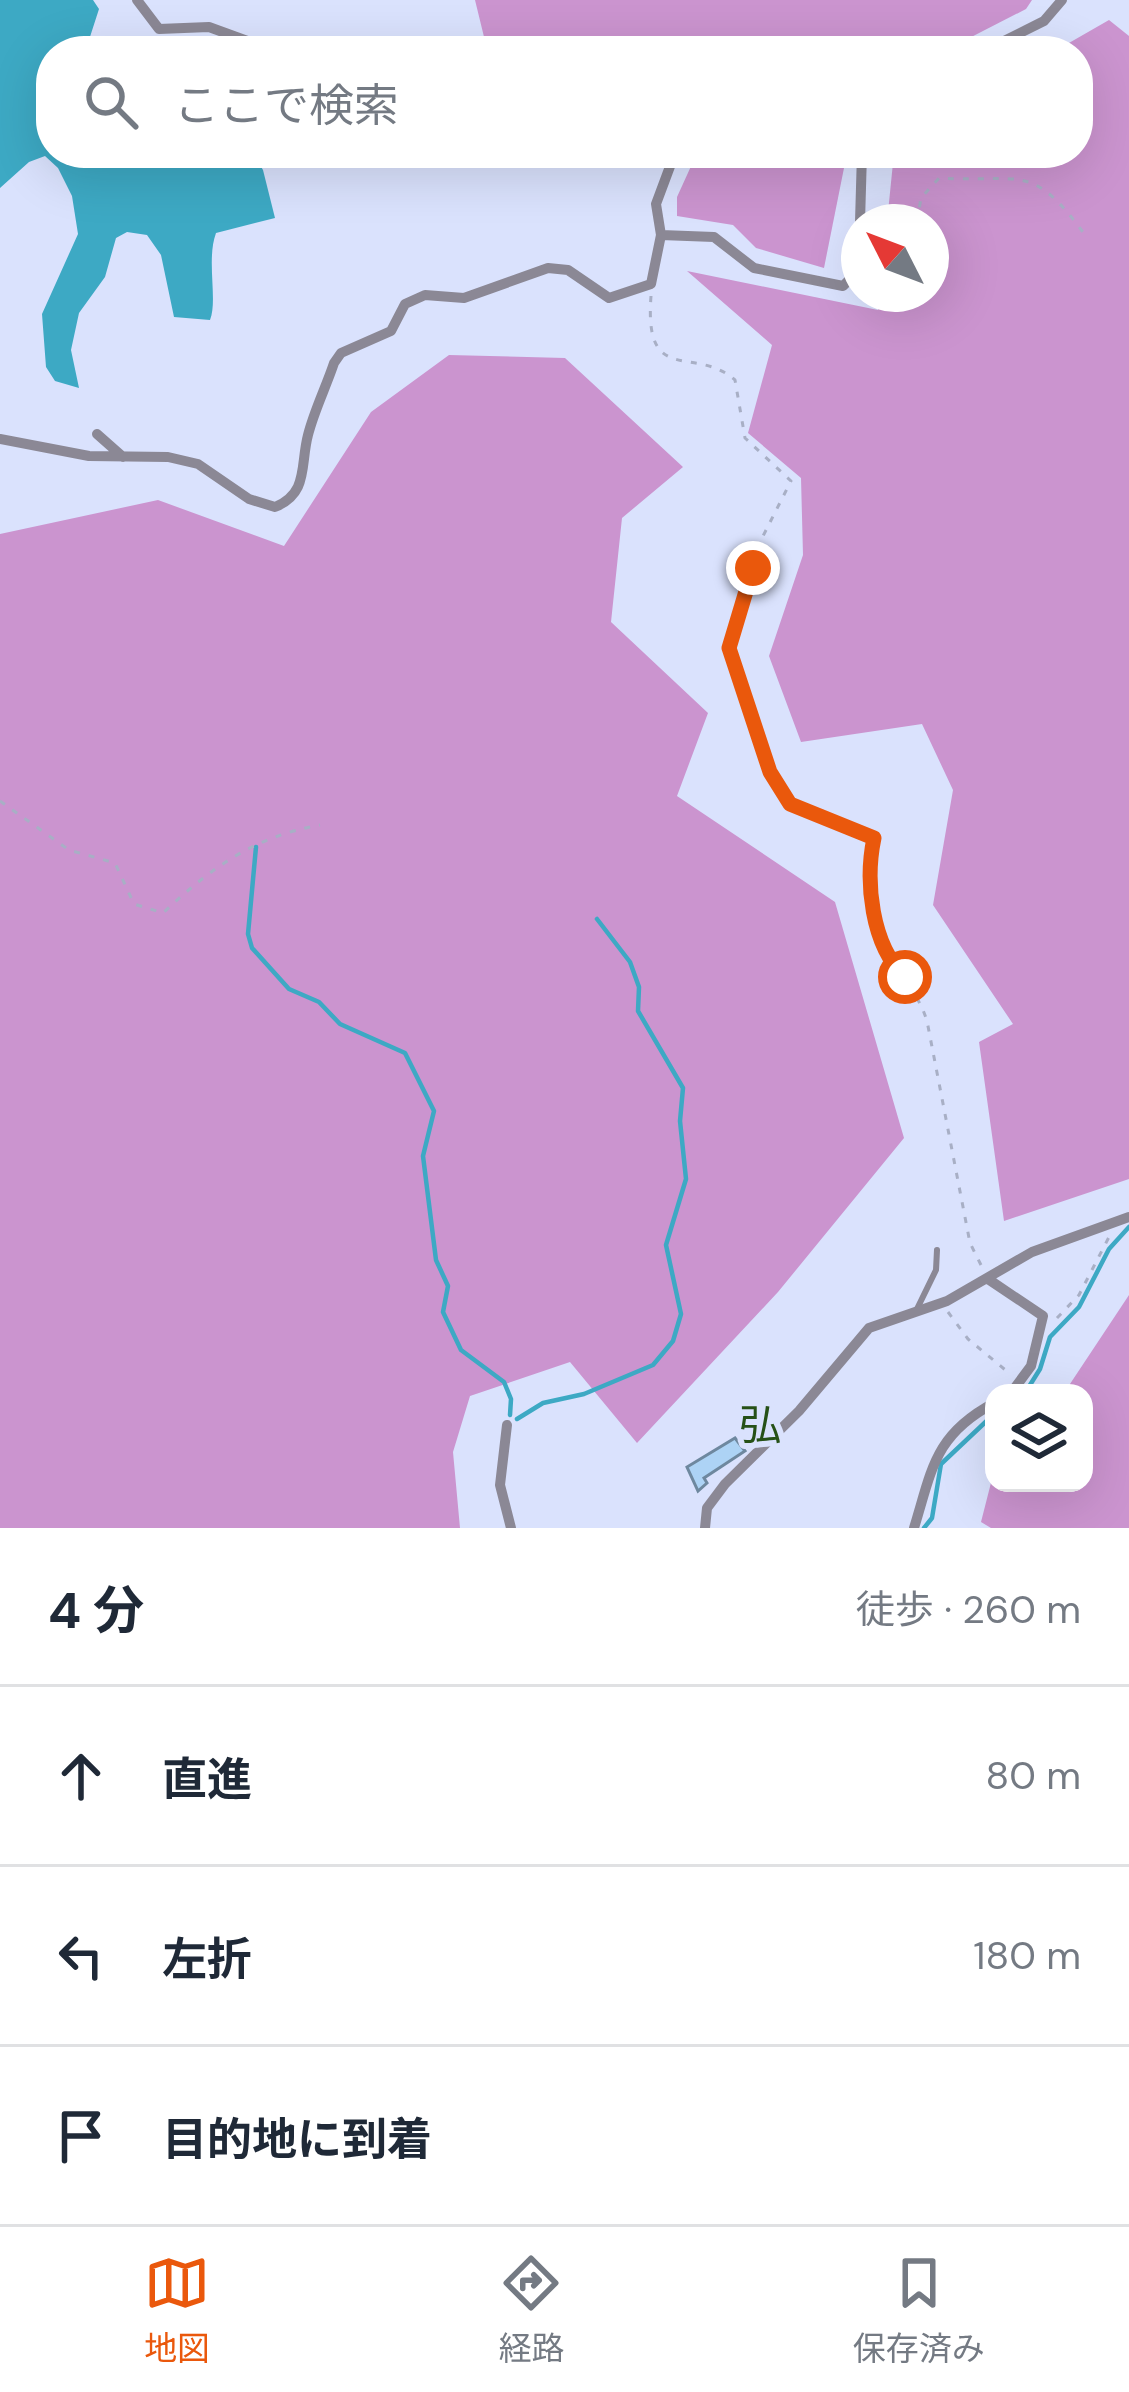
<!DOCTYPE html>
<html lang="ja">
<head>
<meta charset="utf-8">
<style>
  body { margin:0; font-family:"DM Sans","Noto Sans JP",sans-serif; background:#f6f6f7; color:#1f2937 }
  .controls { position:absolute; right:36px; bottom:36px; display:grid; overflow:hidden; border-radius:24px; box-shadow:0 12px 48px #0002 }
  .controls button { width:108px; height:108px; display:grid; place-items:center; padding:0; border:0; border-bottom:3px solid #e0e1e3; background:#fff; color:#1f2937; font:60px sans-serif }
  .compass { position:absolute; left:841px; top:204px; width:108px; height:108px; border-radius:50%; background:#fff; box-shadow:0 12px 48px #0002; rotate:312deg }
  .stop { position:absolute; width:36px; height:36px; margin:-27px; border:9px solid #ea580c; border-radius:50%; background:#fff }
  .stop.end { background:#ea580c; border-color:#fff; box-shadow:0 3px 12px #0008 }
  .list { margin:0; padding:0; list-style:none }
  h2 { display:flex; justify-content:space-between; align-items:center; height:156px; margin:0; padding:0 48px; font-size:51px }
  h2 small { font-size:39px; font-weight:400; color:#747a83 }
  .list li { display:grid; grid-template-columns:78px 1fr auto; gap:36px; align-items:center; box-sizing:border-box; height:180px; padding:0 48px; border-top:3px solid #e0e1e3 }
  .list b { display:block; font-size:45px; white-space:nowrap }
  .list em { font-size:39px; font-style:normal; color:#747a83 }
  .icon { flex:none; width:66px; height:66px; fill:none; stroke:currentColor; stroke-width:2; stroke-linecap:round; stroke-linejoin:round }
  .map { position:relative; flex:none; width:1129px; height:1528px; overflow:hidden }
  .search { position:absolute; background:#fff; box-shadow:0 12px 48px #0002; left:36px; right:36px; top:36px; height:132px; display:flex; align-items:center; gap:30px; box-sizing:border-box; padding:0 42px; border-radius:48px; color:#747a83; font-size:45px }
  .sheet { height:696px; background:#fff }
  nav { display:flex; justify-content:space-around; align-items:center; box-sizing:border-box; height:168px; border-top:3px solid #e0e1e3; background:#fff; font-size:33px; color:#747a83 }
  nav a { display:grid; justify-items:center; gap:6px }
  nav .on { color:#ea580c }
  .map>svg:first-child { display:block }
  .forest { fill:#cb94cf }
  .water { fill:#3da9c4 }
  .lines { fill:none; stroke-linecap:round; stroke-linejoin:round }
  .stream { stroke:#3da9c4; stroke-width:4.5 }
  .building { fill:#add3f5; stroke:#6e889f; stroke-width:3 }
  .path { stroke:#a8afc5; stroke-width:3; stroke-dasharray:6 9; stroke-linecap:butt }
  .service { stroke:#8b8895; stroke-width:6 }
  .minor { stroke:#8b8895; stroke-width:10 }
  .route { stroke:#ea580c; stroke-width:15 }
  .labels { text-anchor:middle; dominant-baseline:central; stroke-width:12; stroke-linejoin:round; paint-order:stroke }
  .quarter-label { font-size:42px; fill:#265117; stroke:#dae2fd }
</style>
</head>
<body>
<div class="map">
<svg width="1129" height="1528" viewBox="0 0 1129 1528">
  <rect width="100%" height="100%" fill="#dae2fd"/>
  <path class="forest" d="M475,0H1032L1026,9L946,50L896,44L882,51H677L654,43L640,51H480L485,41Z
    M1109,20L1129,36V1179L1004,1221L979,1042L1013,1024L933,905L953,790L922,724L801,742L769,656L803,555L801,478L748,433L772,345L687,271L878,310L880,294H931V222H887L894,153H1078V51H1055Z
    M697,153H847L824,268L756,248L733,225L677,216V197Z
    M449,355L565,358L683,467L622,518L611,622L708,713L677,796L835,902L904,1138L778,1292L637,1443L570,1362L470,1396L453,1452L460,1528H0V534L158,500L284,546L371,412Z
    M1129,1295V1528H991L981,1522L994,1471V1483H1084V1393H1064Z"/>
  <path class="water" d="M0,0H93L99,9L88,43L91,51H51V153H253L263,170L275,218L216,233C206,260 218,300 210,320L174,317L161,255L147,235L127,232L116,238L105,277L79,313L71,350L79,388L55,381L46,367L42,314L78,234L72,196L58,168L45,156L29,162L0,188Z"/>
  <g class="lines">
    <path class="stream" d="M256,847L248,934L252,948L289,989L319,1002L340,1024L405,1053L434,1111L423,1156L436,1260L448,1286L443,1312L461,1350L504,1382L511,1399L510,1415
      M1025,1393L1040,1369L1050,1337L1079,1307L1109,1249L1129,1227
      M517,1419L543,1403L584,1394L653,1365L673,1341L681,1314L666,1245L686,1179L680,1121L683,1088L638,1011L639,987L630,962L597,919
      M924,1528L932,1518L941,1464L994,1414"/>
  </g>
  <path class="building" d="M735,1438L745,1451L704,1478L707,1483L698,1491L687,1467Z"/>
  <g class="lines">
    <path class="path" d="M917,222L921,198L939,178C1024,183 1031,160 1088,239
      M651,296C644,388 694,344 735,380L745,438L791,481L761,540L729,648L770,772L790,804L874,838C866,875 870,934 893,966C908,986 919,996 927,1021L970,1243L982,1267
      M0,801L69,850L115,863L134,904L163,913C211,868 253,837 320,825
      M948,1312L968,1339L1009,1373
      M1057,1318L1079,1295L1109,1237"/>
    <path class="service" d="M916,1311L936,1270L937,1250"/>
    <path class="minor" d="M137,0L159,29L209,27L275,51
      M984,51L1044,21L1062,0
      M491,153L542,158L558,153
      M860,222L862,153
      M661,235L714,237L754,268L843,286L853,276L859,231
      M97,434L123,457
      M0,439L89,456L168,457L198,464L249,499L275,507C309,493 300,465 308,435C314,411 326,387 334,363L341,353L391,331L405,304L425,295L464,298L548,268L568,270L609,298L651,284L661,235L656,204L675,153
      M988,1279L1043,1316L1031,1366L1011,1393
      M507,1425L500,1485L511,1528
      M705,1528L707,1508L725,1484L799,1411L869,1328L947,1301L1032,1252L1129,1217
      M914,1528C932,1470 934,1435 994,1403"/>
  </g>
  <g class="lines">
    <path class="route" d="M753,568L729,648L770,772L790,804L874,838C865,881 871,945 905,977"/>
  </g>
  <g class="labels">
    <g class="quarter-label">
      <text x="760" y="1425">弘</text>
    </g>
  </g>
</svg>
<div class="controls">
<button><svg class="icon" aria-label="layers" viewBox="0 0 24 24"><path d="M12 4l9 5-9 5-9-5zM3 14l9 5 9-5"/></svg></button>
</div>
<svg class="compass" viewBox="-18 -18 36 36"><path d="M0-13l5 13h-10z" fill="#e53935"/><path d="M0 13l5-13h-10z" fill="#747a83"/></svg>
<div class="stop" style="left:905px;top:977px"></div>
<div class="stop end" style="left:753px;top:568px"></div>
<div class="search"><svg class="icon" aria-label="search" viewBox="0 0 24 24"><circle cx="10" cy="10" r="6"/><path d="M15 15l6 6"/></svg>ここで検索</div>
</div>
<section class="sheet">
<h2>4 分<small>徒歩 · 260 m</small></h2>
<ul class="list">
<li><svg class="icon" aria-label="ahead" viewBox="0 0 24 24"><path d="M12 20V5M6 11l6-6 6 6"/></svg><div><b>直進</b></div><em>80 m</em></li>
<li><svg class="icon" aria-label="left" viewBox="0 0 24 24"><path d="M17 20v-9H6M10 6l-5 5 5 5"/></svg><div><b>左折</b></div><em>180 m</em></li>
<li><svg class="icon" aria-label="arrive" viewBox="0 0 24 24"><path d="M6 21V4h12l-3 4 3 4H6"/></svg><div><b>目的地に到着</b></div></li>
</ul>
</section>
<nav>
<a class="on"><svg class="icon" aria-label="map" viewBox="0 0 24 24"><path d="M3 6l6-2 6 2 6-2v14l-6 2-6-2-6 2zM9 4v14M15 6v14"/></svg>地図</a>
<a><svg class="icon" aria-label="directions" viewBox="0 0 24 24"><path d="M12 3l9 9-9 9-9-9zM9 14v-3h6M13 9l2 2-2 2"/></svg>経路</a>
<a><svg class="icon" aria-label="saved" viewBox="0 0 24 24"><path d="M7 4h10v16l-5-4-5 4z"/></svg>保存済み</a>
</nav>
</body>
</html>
